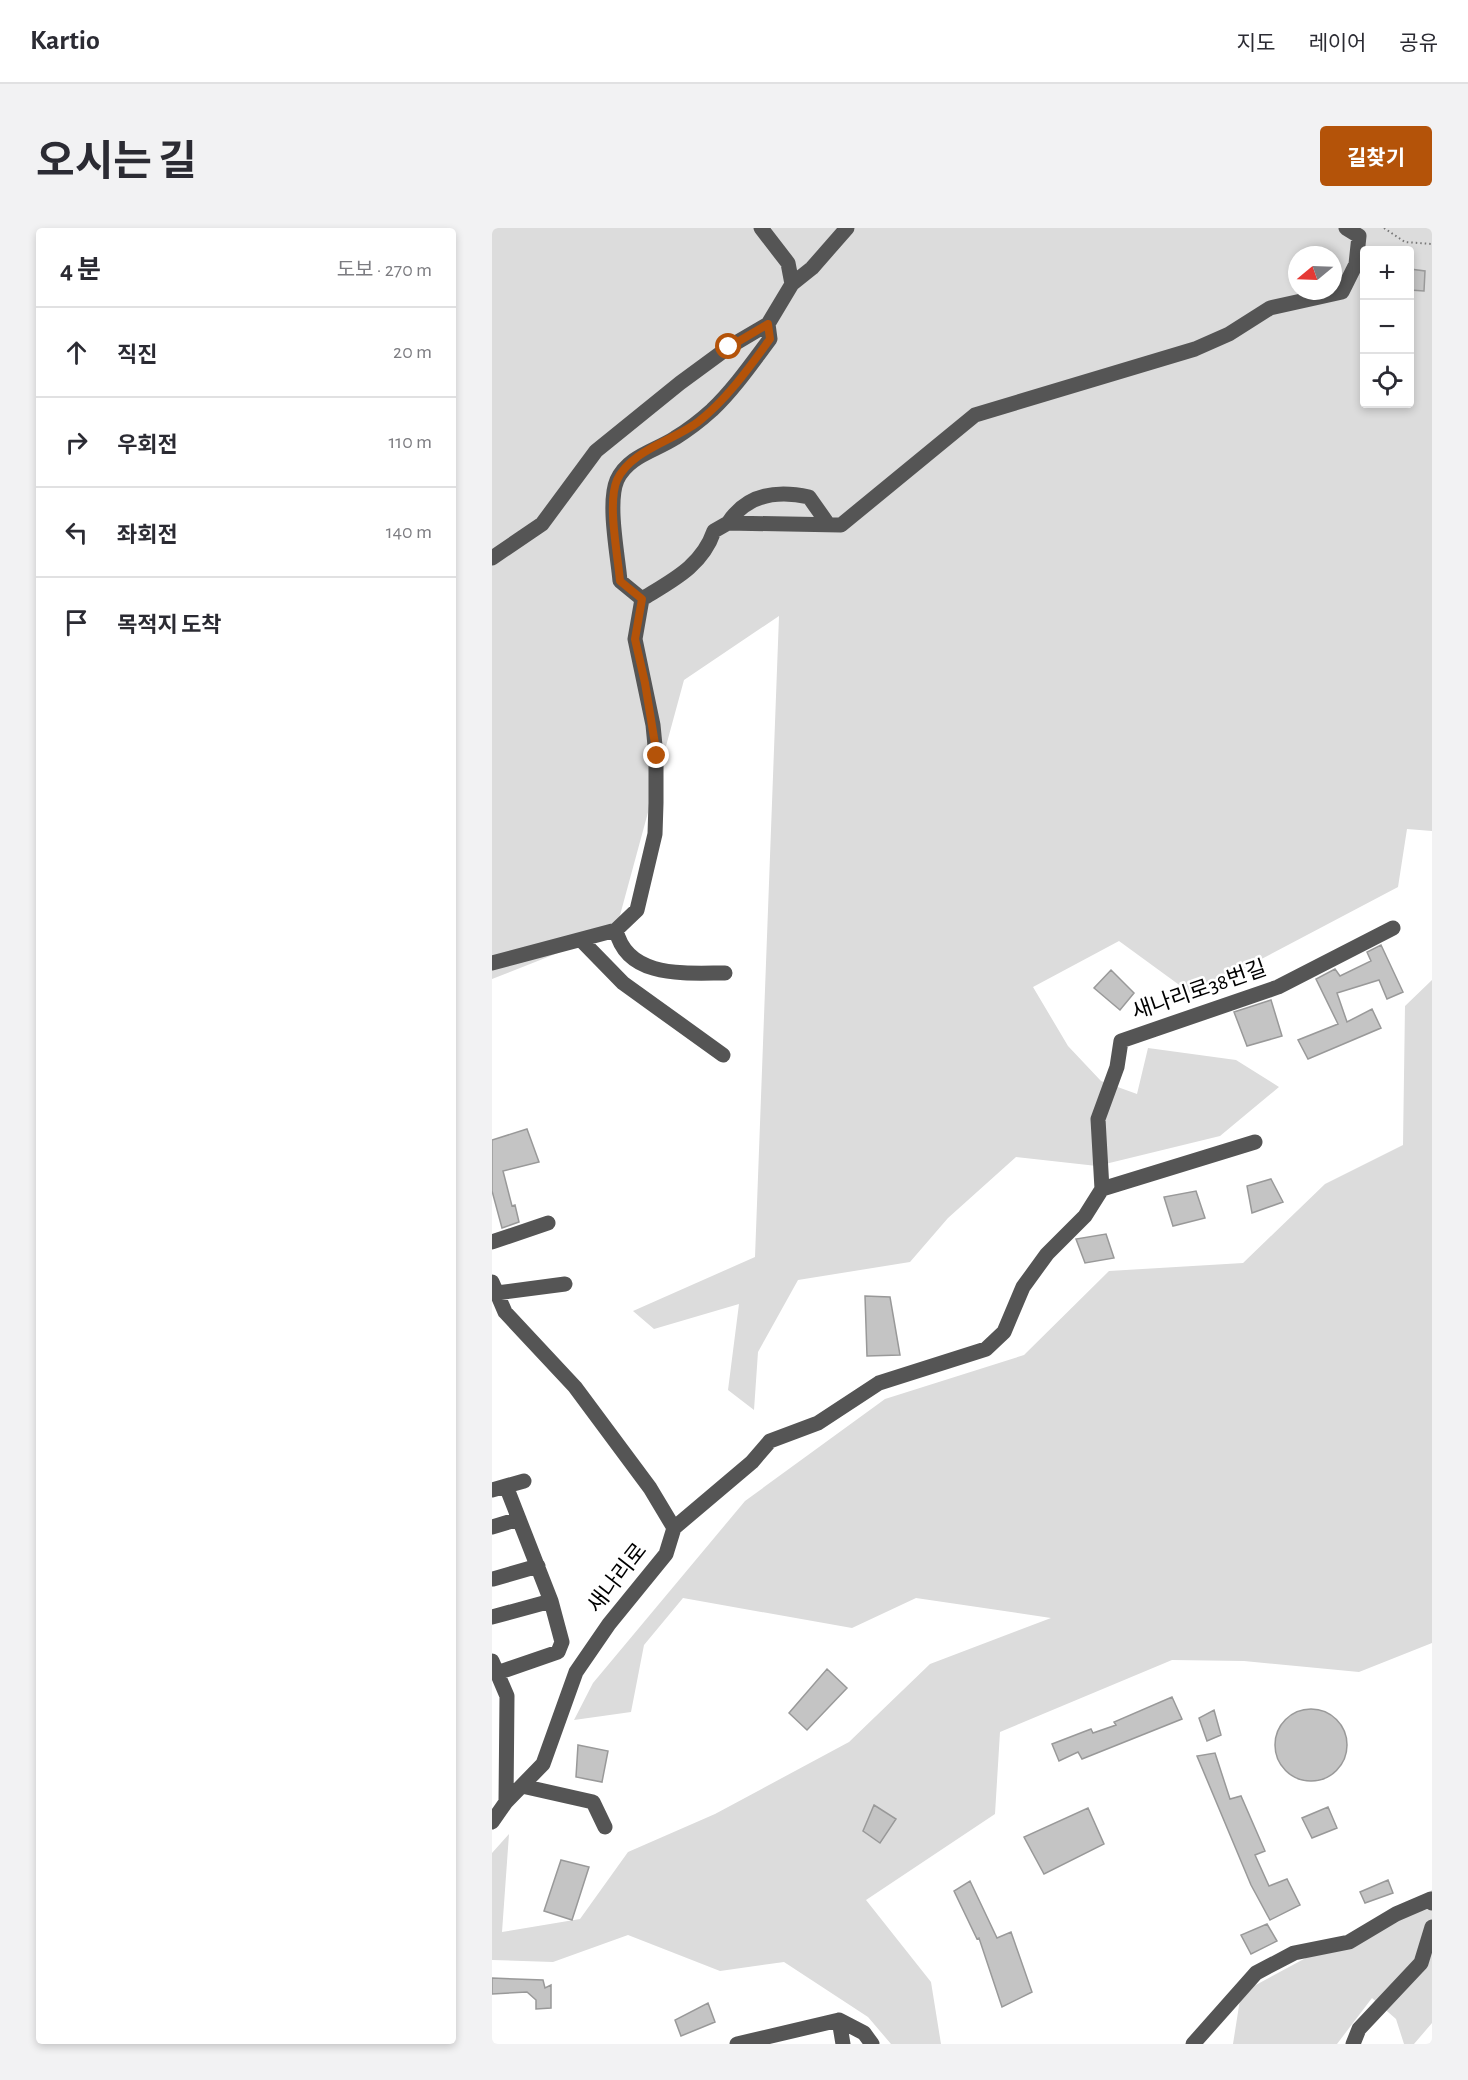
<!DOCTYPE html>
<html lang="ko">
<head>
<meta charset="utf-8">
<style>
  body { margin:0; font-family:"Alegreya Sans","Noto Sans KR",sans-serif; background:#f2f2f3; color:#2b2b33 }
  .controls { position:absolute; right:18px; top:18px; display:grid; overflow:hidden; border-radius:6px; box-shadow:0 3px 9px #0003 }
  .controls button { width:54px; height:54px; display:grid; place-items:center; padding:0; border:0; border-bottom:2px solid #e1e1e2; background:#fff; color:#2b2b33; font:30px sans-serif }
  .compass { position:absolute; left:796px; top:18px; width:54px; height:54px; border-radius:50%; background:#fff; box-shadow:0 3px 9px #0003; rotate:251deg }
  .stop { position:absolute; width:18px; height:18px; margin:-14px; border:4px solid #b45309; border-radius:50%; background:#fff }
  .stop.end { background:#b45309; border-color:#fff; box-shadow:0 2px 6px #0008 }
  .list { margin:0; padding:0; list-style:none }
  h2 { display:flex; justify-content:space-between; align-items:center; height:78px; margin:0; padding:0 24px; font-size:26px }
  h2 small { font-size:20px; font-weight:400; color:#7c7c81 }
  .list li { display:grid; grid-template-columns:39px 1fr auto; gap:18px; align-items:center; box-sizing:border-box; height:90px; padding:0 24px; border-top:2px solid #e1e1e2 }
  .list b { display:block; font-size:22px; white-space:nowrap }
  .list em { font-size:20px; font-style:normal; color:#7c7c81 }
  .icon { flex:none; width:33px; height:33px; fill:none; stroke:currentColor; stroke-width:2; stroke-linecap:round; stroke-linejoin:round }
  .map { position:relative; flex:none; width:940px; height:1816px; overflow:hidden; border-radius:6px }
  header { display:flex; align-items:center; gap:36px; box-sizing:border-box; height:84px; padding:0 30px; background:#fff; border-bottom:2px solid #e1e1e2 }
  header strong { font-size:28px }
  nav { display:flex; gap:33px; margin-inline-start:auto; font-size:21px }
  .intro { display:flex; align-items:center; justify-content:space-between; box-sizing:border-box; height:144px; padding:0 36px }
  h1 { margin:0; font-size:42px }
  .button { padding:15px 27px; border-radius:6px; background:#b45309; color:#fff; font-size:21px; font-weight:700 }
  main { display:flex; gap:36px; padding:0 36px }
  aside { flex:1; background:#fff; border-radius:6px; box-shadow:0 3px 9px #0003 }
  .map>svg:first-child { display:block }
  .green { fill:#dcdcdc; fill-rule:evenodd }
  .building { fill:#c4c4c4; stroke:#999; stroke-width:1.5 }
  .lines { fill:none; stroke-linecap:round; stroke-linejoin:round }
  .path { stroke:#777; stroke-width:2; stroke-dasharray:1.5 3; stroke-linecap:butt }
  .minor { stroke:#555; stroke-width:15 }
  .route { stroke:#b45309; stroke-width:8 }
  .labels { text-anchor:middle; dominant-baseline:central; stroke-width:5; stroke-linejoin:round; paint-order:stroke }
  .street-label { font-size:22px; fill:#000; stroke:#fff }
</style>
</head>
<body>
<header>
<strong>Kartio</strong>
<nav><a>지도</a><a>레이어</a><a>공유</a></nav>
</header>
<div class="intro"><h1>오시는 길</h1><a class="button">길찾기</a></div>
<main>
<aside>
<h2>4 분<small>도보 · 270 m</small></h2>
<ul class="list">
<li><svg class="icon" aria-label="ahead" viewBox="0 0 24 24"><path d="M12 20V5M6 11l6-6 6 6"/></svg><div><b>직진</b></div><em>20 m</em></li>
<li><svg class="icon" aria-label="right" viewBox="0 0 24 24"><path d="M7 20v-9h11M14 6l5 5-5 5"/></svg><div><b>우회전</b></div><em>110 m</em></li>
<li><svg class="icon" aria-label="left" viewBox="0 0 24 24"><path d="M17 20v-9H6M10 6l-5 5 5 5"/></svg><div><b>좌회전</b></div><em>140 m</em></li>
<li><svg class="icon" aria-label="arrive" viewBox="0 0 24 24"><path d="M6 21V4h12l-3 4 3 4H6"/></svg><div><b>목적지 도착</b></div></li>
</ul>
</aside>
<div class="map">
<svg width="940" height="1816" viewBox="0 0 940 1816">
  <rect width="100%" height="100%" fill="#fff"/>
  <path class="green" d="M0,0H940V603L915,601L906,659L701,767L627,713L541,759L576,818L609,853L645,866L656,820L744,832L787,859L728,908L605,938L524,929L456,990L418,1034L306,1052L266,1124L262,1182L236,1162L247,1076L162,1101L141,1083L263,1029L287,388L192,452L124,702L0,751ZM872,22H918V176H872ZM805,27H841V63H805Z
    M940,752V1415L867,1444L752,1433L680,1432L508,1504L503,1586L374,1672L439,1754L449,1816H399L376,1789L292,1734L228,1743L136,1707L61,1734L0,1732V1625L17,1606L10,1704L88,1691L136,1624L223,1586L357,1514L438,1436L559,1390L424,1370L360,1400L191,1370L152,1417L139,1484L82,1492L101,1455L253,1273L393,1171L532,1127L617,1043L751,1035L833,956L911,917L913,778Z
    M940,1662V1795L922,1816H912L904,1791L880,1770L845,1816H741L749,1765Z"/>
  <path class="building" d="M918,41L933,43L932,63L918,62Z
    M889,717L911,764L895,771L887,752L845,765L855,794L880,781L889,800L816,831L806,812L846,796L824,751L843,741L848,748L879,733L875,724Z
    M619,742L642,765L628,782L602,760Z
    M779,772L790,808L755,818L742,784Z
    M35,901L47,934L11,943L20,978L23,977L27,994L10,1000L0,963V912Z
    M779,951L791,974L760,985L755,958Z
    M704,963L713,990L681,998L672,969Z
    M614,1006L622,1030L593,1035L584,1011Z
    M373,1068L398,1069L408,1127L375,1128Z
    M335,1441L355,1460L315,1502L297,1485Z
    M680,1469L690,1491L590,1531L586,1524L567,1533L560,1516L599,1501L601,1505L624,1497L622,1494Z
    M783 1517a36 36 0 1 1 72 0a36 36 0 1 1-72 0Z
    M722,1482L729,1507L715,1513L707,1490Z
    M86,1517L116,1523L110,1554L84,1549Z
    M723,1525L738,1571L749,1568L773,1623L763,1627L777,1658L795,1651L808,1677L778,1692L759,1657L705,1528Z
    M382,1577L404,1591L388,1615L371,1603Z
    M836,1579L845,1600L820,1610L810,1590Z
    M596,1580L612,1616L552,1646L532,1609Z
    M69,1632L97,1639L80,1692L52,1683Z
    M896,1652L901,1665L873,1675L868,1664Z
    M478,1653L505,1710L519,1704L540,1764L510,1779L487,1710L485,1711L462,1663Z
    M775,1696L785,1713L759,1726L749,1707Z
    M0,1750L51,1752L53,1760L59,1757V1780L44,1781V1772L35,1764L0,1766Z
    M216,1775L223,1794L189,1808L183,1792Z"/>
  <g class="lines">
    <path class="path" d="M892,0L913,14L940,16"/>
    <path class="minor" d="M269,0L296,35L300,56
      M236,295C255,266 285,262 317,269L336,296
      M0,330L50,296L104,223L188,155L237,119L276,96L300,56L320,40L355,0
      M150,371C181,352 210,338 222,303L236,295L349,297L483,187L703,121L737,106L778,80L850,64L864,36L867,8L854,0
      M124,702C135,751 194,745 233,745
      M90,713L131,755L231,827
      M0,735L124,702L145,682L163,606L164,575V528L161,497L143,411L150,371L128,353C126,328 115,275 125,252C136,228 163,223 183,210C196,202 209,192 220,182C242,161 260,135 278,111L276,96
      M610,961L763,914
      M0,1014L56,995
      M0,1054L13,1084L83,1159L158,1260L182,1300L174,1326L117,1396L84,1444L51,1536L14,1574L0,1594
      M5,1065L73,1056
      M14,1258L32,1253
      M0,1262L14,1258L59,1373
      M0,1299L27,1291
      M182,1300L260,1234L278,1213L326,1195L387,1155L494,1121L512,1104L531,1059L555,1026L593,988L610,961L606,891L625,839L629,813L786,759L901,700
      M1,1351L46,1338
      M0,1389L59,1373L70,1414L66,1424L5,1445
      M0,1433L15,1468L14,1574
      M30,1558L101,1574L113,1599
      M347,1792L351,1816
      M245,1816L347,1792L372,1805L380,1816
      M701,1816L764,1745L802,1725L857,1714L904,1686L939,1671L940,1675
      M861,1816L867,1801L929,1735L940,1699"/>
  </g>
  <g class="lines">
    <path class="route" d="M165,528L153,455L143,411L150,371L128,353C126,328 115,275 125,252C139,222 181,213 206,194C235,171 257,140 278,111L276,96L237,119"/>
  </g>
  <g class="labels">
    <g class="street-label">
      <text transform="translate(707 762) rotate(-19)">새나리로38번길</text>
      <text transform="translate(125 1350) rotate(-52)">새나리로</text>
    </g>
  </g>
</svg>
<div class="controls">
<button>+</button>
<button>−</button>
<button><svg class="icon" aria-label="locate" viewBox="0 0 24 24"><circle cx="12" cy="12" r="6"/><path d="M12 2v4M12 18v4M2 12h4M18 12h4"/></svg></button>
</div>
<svg class="compass" viewBox="-18 -18 36 36"><path d="M0-13l5 13h-10z" fill="#e53935"/><path d="M0 13l5-13h-10z" fill="#7c7c81"/></svg>
<div class="stop" style="left:237px;top:119px"></div>
<div class="stop end" style="left:165px;top:528px"></div>
</div>
</main>
</body>
</html>
